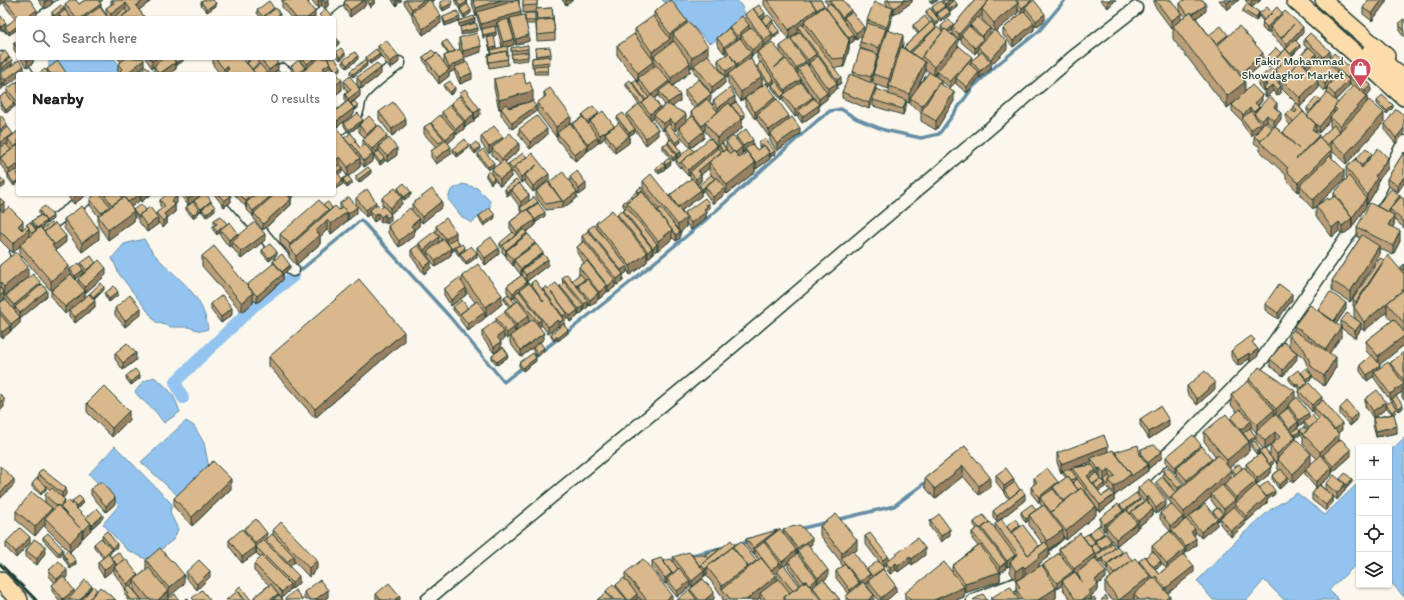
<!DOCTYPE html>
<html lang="en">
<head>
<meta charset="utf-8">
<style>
  body { margin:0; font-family:Itim,sans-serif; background:#f2f2f2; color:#222 }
  .controls { position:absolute; right:12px; bottom:12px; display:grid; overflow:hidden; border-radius:4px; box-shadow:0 1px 3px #0004 }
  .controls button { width:36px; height:36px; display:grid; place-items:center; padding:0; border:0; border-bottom:1px solid #e0e0e0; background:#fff; color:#222; font:20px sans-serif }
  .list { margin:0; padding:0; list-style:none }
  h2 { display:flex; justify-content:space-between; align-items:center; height:52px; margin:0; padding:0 16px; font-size:17px }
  h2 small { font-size:13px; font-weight:400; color:#767676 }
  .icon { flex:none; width:22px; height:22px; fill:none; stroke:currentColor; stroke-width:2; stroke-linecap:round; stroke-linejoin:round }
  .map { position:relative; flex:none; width:1404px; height:600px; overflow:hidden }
  .search { position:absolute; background:#fff; box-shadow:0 1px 3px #0004; left:16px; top:16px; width:320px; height:44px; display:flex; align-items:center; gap:10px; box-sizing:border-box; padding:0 14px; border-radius:4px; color:#767676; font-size:15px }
  .panel { position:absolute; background:#fff; box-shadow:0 1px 3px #0004; left:16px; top:72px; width:320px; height:124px; border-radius:4px }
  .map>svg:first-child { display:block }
  .water { fill:#93c4ef; stroke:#658ea4 }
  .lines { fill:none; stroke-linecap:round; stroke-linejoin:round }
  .stream { stroke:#658ea4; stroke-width:3.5 }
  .canal { stroke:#93c4ef; stroke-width:12 }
  .minor-casing { stroke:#1f3d34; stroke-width:15 }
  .major-casing { stroke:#1f3d34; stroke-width:18 }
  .highway-casing { stroke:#1f3d34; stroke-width:20 }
  .minor { stroke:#fbf7ec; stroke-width:12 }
  .major { stroke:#fddcac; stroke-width:15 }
  .highway { stroke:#fddcac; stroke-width:17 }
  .rail { stroke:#1f3d34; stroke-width:3 }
  .wall { fill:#bb9e78; stroke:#1f3d34; fill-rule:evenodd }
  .shaded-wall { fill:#988162; stroke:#1f3d34 }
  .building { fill:#d9b88c; stroke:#1f3d34 }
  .labels { text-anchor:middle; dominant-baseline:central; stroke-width:3; stroke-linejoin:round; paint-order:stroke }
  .poi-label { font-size:12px; fill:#1f3d34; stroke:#fbf7ec; text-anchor:end }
</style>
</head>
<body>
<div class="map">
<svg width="1404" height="600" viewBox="0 0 1404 600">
  <rect width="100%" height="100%" fill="#fbf7ec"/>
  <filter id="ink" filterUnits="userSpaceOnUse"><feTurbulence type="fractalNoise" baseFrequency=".025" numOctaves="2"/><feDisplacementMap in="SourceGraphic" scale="8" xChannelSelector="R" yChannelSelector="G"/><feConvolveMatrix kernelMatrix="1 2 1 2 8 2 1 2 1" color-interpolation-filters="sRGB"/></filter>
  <g filter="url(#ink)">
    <path class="water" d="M662,0H737C739,3 743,7 744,11C746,19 720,37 713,42L709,43L680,13Z
      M49,58H113L119,64L117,70L118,74H66L49,71Z
      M463,184L477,188L490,201V208L471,223L462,217L448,199L451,190Z
      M144,239C162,273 202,284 208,329L201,331L188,327H171L156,322L119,274L112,258L124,244Z
      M154,377C169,388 174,394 180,412L164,423L155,411L140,398L135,392L143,382Z
      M186,421L194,426L204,443L209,468L177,495L141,462Z
      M1404,438V597L1389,580V452Z
      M115,446L172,504L170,513L178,529L174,539L148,560L127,550L103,524L119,505L89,474Z
      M1359,482V562L1329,590L1339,600H1284L1264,580L1247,600H1213L1197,581L1243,534L1270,510L1297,493L1325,515Z"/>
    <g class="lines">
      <path class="stream" d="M296,274L361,220L449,316L504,382L524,366
        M565,334L627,285L701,224L818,120L830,111L841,109L857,119L884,130L921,138L939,134L973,87L998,64L1039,31L1065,0
        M532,359L560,337
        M836,520L894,506L929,480
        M799,529L828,522
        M731,546L750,541
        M688,556L725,547"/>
      <path class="canal" d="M183,398L175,382L254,306L294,276"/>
      <defs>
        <path id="minor" d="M41,18L69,0
          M317,18L339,0
          M0,36L27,74
          M0,45L18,33
          M276,74L282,70L288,74
          M334,133C342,126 352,120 357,111C359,106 358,101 361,96C370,83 386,73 399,63
          M228,194L262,233L293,270
          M16,253L43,229L93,194
          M427,600L718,359L933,177L1073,57L1136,8
          M973,600L1026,580L1143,479L1263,358L1379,191L1404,142"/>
        <path id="major" d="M1323,0L1387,56"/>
        <path id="highway" d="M1295,0L1404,97
          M1371,51L1404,80
          M0,580L19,600"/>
      </defs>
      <use href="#minor" class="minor-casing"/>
      <use href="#major" class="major-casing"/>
      <use href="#highway" class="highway-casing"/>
      <use href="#minor" class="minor"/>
      <use href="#major" class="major"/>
      <use href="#highway" class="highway"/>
      <path class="rail" d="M0,564L36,600"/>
    </g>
    <path class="wall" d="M0,0H30L37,16L34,18H18V29L9,35L5,30V27L1,31L0,29V15L6,26L15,19L5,6V2L0,5Z
      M38,0H52V4L45,9Z
      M85,0H103L100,2L101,7L108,18H71L65,10V4H79Z
      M111,0H151V1L139,10L145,18H109L106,15V8L111,5Z
      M282,0H310V1L308,3L315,18H291L282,7Z
      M311,0H328V6L325,9L322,5L318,8Z
      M347,0H375V3L370,7L365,1V6L350,17L344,8V2Z
      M392,0H401V1L396,6Z
      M404,0H434L431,2L441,23L423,35L412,18V15L404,3Z
      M454,0H466L471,13L464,18L460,12V10Z
      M471,0H519V4L521,15L525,19L535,13V24H526L529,41L516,45L510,25V22H509L514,45L507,47L508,56H507L508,65L489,68L488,61V55L491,54V51H490L487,38L496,49L502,47L497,28V26H495L496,35L483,38L482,30H481L477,17H476Z
      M523,0H537V9L552,8L555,33V40L537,41L536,27V21H537L536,12L523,13Z
      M562,0H573L566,5Z
      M764,0H821L824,7H825L828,5L824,0H843L851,12L864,31L867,23V20L888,6L886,4V0H912V2L894,15L893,13L888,30L903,44L902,48L904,49V47L918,34L913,28V25L930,23L936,29L943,32L941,29V26L954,25L975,0L1032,2L1045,20L1036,27L1034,24V30L1013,47L1003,35V29L1021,13L1018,10V13L996,31L1007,49L991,65V69L980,78L979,76V78L967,93L956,84V82L950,88L937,77V72L935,76L954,101L936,130L921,121V112L910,104V102L909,103L906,102V106L903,115L873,106V100L869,109L842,98V92L853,76V72L874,53L860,48V42L863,35L856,40L854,36V41L849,44V49L844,67L834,68L841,83L837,86V89L828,96L827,95V99L819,105V111L802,123L798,117V115L795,117L783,101V98L781,100L772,88V85L775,82L774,81V82L769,86L762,76V85L776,100L789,120L800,134L777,151L770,141V136L769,137L757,120V117L755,119L745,104V98L741,101L728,83V77L726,78L718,66V60L726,55V52L724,53L717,44V38L729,28V27L745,20V14L765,17L761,19L773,24L767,27L779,34L774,38L772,36V40L764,46L763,45V47L757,52L780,53V46L791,40V39L798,33V32L789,39L764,5ZM982,15V19L993,32L990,35L979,18ZM952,30V34L959,40L961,39V42L975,54L978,50V53L979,54L972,61L958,48L949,32ZM757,52V58L760,63L757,66V68L751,60V55L752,56ZM925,69L929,72L917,88L925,72ZM873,78V84L889,89V88V95L876,89L871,83ZM801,80L814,98L813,100L801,82Z
      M929,0H938L932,4Z
      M942,0H953L957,7L950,12L948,8V5L945,7L950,15L941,22L937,17V15L936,16L932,10V7L942,2Z
      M1100,0H1116L1108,8Z
      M1154,0H1171L1181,20L1185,17L1180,10V3L1206,11L1196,18L1209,35L1228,36L1263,63L1244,80L1245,92L1262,101L1258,106L1259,108L1277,109L1281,119L1275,126L1283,134V132L1290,125L1286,120V114L1293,111V106L1296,103L1282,89V83L1280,81V84L1281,93L1277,96L1273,91L1266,97L1264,94V90L1263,91L1258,85V79L1275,72V69L1278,68L1275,65V62L1269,68L1264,63V60L1281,53L1286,49L1281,45V44L1270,34V31L1267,33L1262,28L1263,21L1259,17V14L1272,13L1282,14L1303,33L1296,41L1300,48L1292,56L1298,63H1299V58L1307,48L1304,45V39L1310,33L1326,62L1328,63V60L1354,73L1371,91L1367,95V102L1384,122L1346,164L1332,151V158L1344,180L1313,209L1300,195V191L1298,192L1286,179V175L1260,151V147L1254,143V137L1258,131L1251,136L1242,124V121L1232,111V105L1236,101L1227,108L1173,39V26L1180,21L1171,28L1154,5ZM1350,82V84L1352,87L1338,103L1335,101L1349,86V83ZM1318,85L1325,91L1327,89V94L1321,100L1307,108V111L1309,114L1307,116L1298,105L1300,107L1318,89ZM1330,120V126L1331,128L1320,138L1319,137L1316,133V130L1319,133ZM1267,122L1274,128L1272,130L1265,123Z
      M1219,0H1239L1227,10Z
      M1245,0H1261L1252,7L1259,15L1256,21L1243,13V10L1250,6Z
      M1386,0V2L1372,21L1363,14V8Z
      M201,2L216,6L207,12L201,5Z
      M440,2L452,6L443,11L440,6Z
      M274,9L280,17L278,18H261L257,13V10Z
      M64,11L59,18V16L56,18H54L52,15V12Z
      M926,11L939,23L935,26L926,14Z
      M654,12L687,23L708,55L725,83L712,94L694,72V66L692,68L690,66V72L673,86L680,101L672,107L686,121L679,127L691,118V112L695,109L685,96V90L711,100L709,101L713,105V101L735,102L745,117L742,120V128L722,143L726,148V142L736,140V136L753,145L757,150L760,148L759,147V143L775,154L770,157V156V159L756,169L755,168V172L727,194L725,192V194L713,204L705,193V190L702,192L701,191V196L681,211L684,214L709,209L707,211V213L706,214V218L691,230L686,223V227L680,233V238L676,241L672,237V239L658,251L657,249V250L653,254L652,253V255L648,258L647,256V262L630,275L627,270V272L623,275V281L617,285L615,283V287L608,292L607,291V292L599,299L598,298V300L590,306L588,304V307L584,311L583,309V312L579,315L578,314V316L570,322L567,317V319L564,322V324L568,333L558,341L556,339L554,341L551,337V334L559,327L558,326L548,334L541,324V326L539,327L544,339L521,357L510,343V337L507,339L504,335V339L500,341L501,348L494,353L482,337V331L496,322V318L505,313V310L509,307L504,300V297L515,303L517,302L515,300V297L513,299L507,292V286L522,275V274L521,275L514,266V265L513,266L506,257V256L502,252V249L500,246V243L513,233L510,228V222L521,213L520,211V207L511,195V193L507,196L505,192V189L516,180L529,201L538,203L545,216L535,223V226L526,232L527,235L543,254L548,265L527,281V284L531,285V283L543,291V289H548L560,287V286L563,284L562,277L572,281L579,274V267L584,263L577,253V247L582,242V236L588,231V229L596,227V223L617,216V214L623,212V210L625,208L623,206V203L638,194L637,190H643V181L670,197V195L691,179L690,178V175L688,176L681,168V166L680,168L676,163V160L690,148L679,134V127L675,131L681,142L676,146L681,152L677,158L676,156V159L673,161L663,149V145L668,144V142L670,139L664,131V130L663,131L654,120V117L651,120L658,135L646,145L635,130V132L629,136V143L615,153L605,139V138L600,142L598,138V143L588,151L587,150V152L575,161L557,139V135L556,137L537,112V103L544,98V92L572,126V124L582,117V115L599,114L614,127L619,123L617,120V117L627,119V114L639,105L626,86V83L632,84V82L638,83V82L617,55V46L635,35V29L654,17ZM659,95V97L665,105L660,109L654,98ZM705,129V131L717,146L694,151L691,148L704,138L703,130ZM742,151L743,153L745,151V153L739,158L738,157L742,154ZM709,168V172L715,179L699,185V187L697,185L701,181V175ZM529,318L531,320L515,332V331Z
      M443,17L460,20L445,26L443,20Z
      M1404,19V37L1400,32V22Z
      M459,38L481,52L464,57L465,63L472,79L460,84L455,73V70L449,73V76L439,84L427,67V65L423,60V57L435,54L444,63V56L448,54L442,46V43L455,51L460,49L459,44Z
      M18,40V55L14,50V43Z
      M378,46L399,62L390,69L380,55V57L370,64L366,60V57L378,51Z
      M511,48L528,49V60L512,62Z
      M535,48L551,54V58H549L550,65L547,66L548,74H534V67H532V58L536,57Z
      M336,52L345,56L340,60L336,55Z
      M20,58H33V63L27,67Z
      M118,58H143L144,66L134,74H120V72L118,71V64L121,62Z
      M145,58H183V61L176,66V69L169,74H155L154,72V67L152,68Z
      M213,58H244L243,59L247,63L248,62L245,58H274L278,69L272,74H220L213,65Z
      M301,58H334L341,70L336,74L342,90L334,96V74H294L291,70V66L305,69L306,68L301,62Z
      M358,59L347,68L343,64V60Z
      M367,66L353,77L350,74V71Z
      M47,69L67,74H38L47,72Z
      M24,72L22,74H18L5,87L3,84V88L0,90V74Z
      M381,74L361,89L357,84V77Z
      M494,79L526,84L533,101L508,107L509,108L536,112L512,129L501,115V109H499L494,88Z
      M18,81V109L14,104V107L6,113L0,106V97L7,95V89Z
      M344,81L360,96L351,104L358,108L354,111V114L337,127L334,123V112L346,102L345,101V94L348,92L344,87Z
      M444,85L455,91L450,95L444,88Z
      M460,93L480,115L474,119V118V121L465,127L464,126V129L456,135L455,133V137L448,143L451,154L436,164L431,157V151L436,147L424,134V127L431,124V123L442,117V112L451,106V103L460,97Z
      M1377,101L1393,108L1387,114L1377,104Z
      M379,112L406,125L392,136L379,119Z
      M1404,115L1396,144L1385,131V124Z
      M0,116L13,135L18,131V170L16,171L18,174V183L14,186L8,178V175L0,164Z
      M363,122L377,127L387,140L397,155L387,162L384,159V162L380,165L374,157V154L379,151V149L373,155V161L364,167L360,162V167L348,176L352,184L347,188L343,182V179L347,176L343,170L338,174L343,184L335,189L334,188V126L344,138L356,143L360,148L363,145V140L365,138L359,132V126L349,133L344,126V123Z
      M519,129L547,135L530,149L519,135Z
      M481,136L503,139L519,150L505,162L508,166V164L527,157L549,180L533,192L525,182V180L521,183L514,173V172L513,173L511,171V177L500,186L494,178V181L491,184L486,177V174L492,175V169L500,163L492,155V151L489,154L481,143Z
      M471,146L480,150L475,154L471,149Z
      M469,148L457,157L453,152V149Z
      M1404,152L1398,192L1387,185V179Z
      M478,154L494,166L488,170L478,157Z
      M1372,155L1388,168L1377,182V188L1367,205L1366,203V207L1352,227V226V228L1342,235L1339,231L1332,237L1316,216V206L1329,200L1334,197V193L1347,178L1346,176V167Z
      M664,162L671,164L666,168L665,167V169L659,174L656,170V167L664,165Z
      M371,173L359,183L356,180V176Z
      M570,177L586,190L579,195L577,193V198L563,208L562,206V208L546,210L536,197V191L549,184V182L570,181Z
      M398,188L411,195L404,200L398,191Z
      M66,194H86V195L74,204Z
      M96,194H152L147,198L146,197V198L141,202L140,200L131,207L133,210H146L156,215V213L162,209L160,206V200L177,203L175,205V212L167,218V224L163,228L158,222V224L147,232L139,222V221L134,215V221L108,240L98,225V216L90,205V199Z
      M181,194H199V197L211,202L215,210L206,217L202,212V210L201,212L199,210V213L193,218L186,210V207L188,205L181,196Z
      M214,194H229L231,202L224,207Z
      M234,194H295V195L291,198V205L263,230L254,219V217L246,209V207Z
      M0,198L4,211L23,229L26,226L36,231L37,230L32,224V221L40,215L39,214V210L53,219L46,224V223V224L41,228L42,229L66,242L56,250L69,275L51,291L20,254V246L13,253L0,240Z
      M356,198L376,205L381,208L384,206L382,205V198L402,204L390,214L391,221L387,224L385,221L381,223L378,219L374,222L370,216V214L366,217L356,204Z
      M1400,198L1404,199V228L1394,219V225L1392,227L1400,241L1393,255L1379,248V256L1350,302L1332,291V281L1360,238L1357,237V227L1377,207Z
      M340,203L357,213L348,220L347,218V221L331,234L327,230L320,237V244L296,265L289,257V252L280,243V234L323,205L339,210H340Z
      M412,204L442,207L422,223L419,220V226L414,230V236L399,247L388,233V226L412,210Z
      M479,216L495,218L484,226L479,219Z
      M64,219L99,239L82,252L64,228Z
      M214,220L227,224L238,235L265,240L241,259L232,247V244L229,247L220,235V232L217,235L213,230V226L215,225L214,224Z
      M436,226L456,238V239L459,246L465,250L477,257L466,265L460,257V255L459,256L456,252V249L451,252V255L436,267L428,257V252L426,254L431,268L424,274L411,256V250L419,245V243L439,242L442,240L436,232Z
      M477,247L499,254L485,265L477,253Z
      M262,250L277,255L269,261L262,253Z
      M202,256L247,286L273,264V261L290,268L283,274V280L257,303L253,299V303L242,312L202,266Z
      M1384,262L1401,271V267L1404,264V345L1379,365L1380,368L1390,364V363L1404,352V400L1402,397V392L1390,400L1374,378V376L1367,381L1360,371V365L1371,356L1366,351V341L1392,321L1387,315V312L1364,331L1361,328V329L1355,338L1341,328V321L1356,319L1354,316V306H1353V299Z
      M81,263L106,275L85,293V297L90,295V293L104,290L94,300L95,307L75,323L69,316V310L65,314L51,297V291L78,283V279L85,272L83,270V273L75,279L70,272V269L81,266Z
      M0,265L28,277L4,296V299L0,302Z
      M462,276L502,304L486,317L485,315V318L468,331L460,320V318L453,310V307L468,308L475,302L466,291V295L451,306L444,295V289L462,282Z
      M41,285L47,296L20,319V323L11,331L10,329V332L2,338L0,336V303L6,300V296Z
      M105,293L118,295L109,302L105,296Z
      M1292,300L1278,319L1265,310V304Z
      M211,304L232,315L221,323L211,310Z
      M115,308L141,314L125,327L115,315Z
      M1346,309L1336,324L1341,337L1329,353L1336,367L1324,386L1312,376V375V378L1307,382L1308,384L1342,430L1337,433L1339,441L1351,456L1333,472H1332V475L1320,485L1326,490V484L1340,479L1352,482L1347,488L1345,487V490L1337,500L1333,496V502L1326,511L1312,500V494L1317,487L1316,488L1305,475V471L1293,483L1287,477L1288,482L1279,489L1272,479V476L1279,470L1277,468V463V464L1272,458L1273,464L1271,466V473L1257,484L1256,483V486L1259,489V488L1275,494L1267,500V503L1246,522L1245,521V525L1231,537L1220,524V519L1218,521L1217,520V525L1201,538L1195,531V535L1194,536L1196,545L1186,553L1185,552V555L1194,572L1167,593L1170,600H1133L1134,598L1131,600H1112L1105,592V582L1111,577L1107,572V570L1102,564V561L1099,563L1096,559V557L1095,558L1106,578L1098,584V590L1091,596V599L1096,600H1071L1062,588V585L1057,589H1056V598L1053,600H991V598L1016,595V581L1023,576L1016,581L1010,572V566L1007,567L1006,565V569L1000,573V581L965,593L964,591V597L956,600H904L905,599V593L952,572V566L978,546L972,539V532L977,529L974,525V522L995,530V524L1020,528L1039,546L1043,544L1029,525V520L1026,523L1021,515V512L1036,510L1042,506L1040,504V502L1039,503L1031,493V487L1034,485V478L1058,483L1066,478L1062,473H1061L1057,462V453L1115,452L1141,456V449L1162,458L1148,469V471L1131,483L1114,496V501L1100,512L1086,492L1085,493L1096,515L1066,540L1063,536V539L1049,549V556L1039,564V566L1043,568V565L1059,553V549L1083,537L1089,535V533L1104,535L1111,544L1122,554L1132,560L1139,563V561L1146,558L1152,552V546L1170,531L1160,519V513L1171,504V502H1170L1156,486V482L1176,492L1163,477V471L1183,486L1185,484L1176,474V472L1175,473L1166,463V457L1201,446L1212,460L1216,457L1204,441V432L1231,419V418L1237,412L1231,405V395L1249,382V379L1295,399L1309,417L1317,421L1319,419L1314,414V410L1312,412L1299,397V391L1300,390L1297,386L1295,387L1289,380V377L1301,375V372L1311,374L1304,358L1289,346V336L1294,331V326L1318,310ZM1288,407V409L1279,415V418L1277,416ZM1304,423V425L1308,430L1307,431L1300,430V433L1303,437V444L1317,459L1311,464L1296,440V437L1300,435L1298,429V425L1299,426ZM1251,427L1256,432V440L1263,449L1260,451L1251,443V447L1257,455L1259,453V454L1246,464V469L1242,468L1232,469V472L1234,475L1231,478L1229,468L1249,451V443L1255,439L1250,428ZM1275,441L1270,446V455L1265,450ZM1091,462V465L1077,467ZM1105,484L1108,489L1109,488L1110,490L1102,496L1098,491L1105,487ZM1211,497V500L1217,508L1213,511V514L1191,515ZM1161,562L1166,568L1159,574L1155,569L1161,565Z
      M404,341L315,418L269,366V357Z
      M1255,345L1258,356L1250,362L1249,359L1238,366L1231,357V351Z
      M533,348L544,351L537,357L533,351Z
      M115,353L136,360L123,370L115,359Z
      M492,356L508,357L497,365L492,359Z
      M1270,359H1297L1283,376L1270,366Z
      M536,361L523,371L519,366V363Z
      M126,376L140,378L131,385L126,379Z
      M1187,386L1215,389L1197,405L1187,393Z
      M1365,399L1386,409L1373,418L1365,406Z
      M1392,399L1403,408L1399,411L1392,403Z
      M87,403L129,420L112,437L87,412Z
      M1386,404L1396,412L1393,414L1397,433L1376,437L1373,425V418L1392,414L1386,407Z
      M1340,408L1357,420L1350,426L1340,414Z
      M1140,419L1169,426L1149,439L1140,425Z
      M965,446L990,487L979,495L963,476L935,499L925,487V478Z
      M38,474L66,494L63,498L65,503L72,504V501L83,503L77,509L86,519L103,518L92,528L91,526V530L83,538L82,537V539L70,552L76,564L70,569L63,557V554L68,550L45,527V524L35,536L16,520V511L52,512L54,510L45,502V495L50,490L45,485L46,490L41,495L32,487V484L38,479Z
      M996,475L1014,483L1025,500L997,522L993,518V511L1009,499L1004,494V492L996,482Z
      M1138,488L1166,506L1156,514L1153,510V515L1138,527L1137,526V529L1116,546L1106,533V530L1104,531L1100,524V518L1123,513L1124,512L1120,508V505L1140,500L1143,503L1144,502L1138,494Z
      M91,489L115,504L106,512L91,495Z
      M231,489L192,526L174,507V498Z
      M930,521L950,535L941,542L930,527Z
      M820,526L857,550L853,553L867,570V569L884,570L896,592L887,600H878L868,587V582L865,584L874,600H846V596L849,594L836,578V571L843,566L841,564V562L820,535Z
      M244,529L267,539L273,535V530L317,569L309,577L294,561V563L289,567L299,583L292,589L290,587V590L282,598L283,600H254V597L269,585L254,571V564L261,558L256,553V548V553L242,563L229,546V540L244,531Z
      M783,529L812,544L809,546L828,577L824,580L840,600H761L760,598L757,600H723L722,598V596L707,576V574L705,576L704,575V577L692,587L690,584V587L677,597L667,585V583L665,584L652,567V561L673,562V557L692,555L705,556V554L735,546L756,562L758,560L755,555V553L753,554L746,545V539L777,532L783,534ZM788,563V567L801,585L800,586L784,566ZM777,572V577L778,579L776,581L774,574Z
      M102,535L117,547L112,551L111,550V553L109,554L111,557L124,560L138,577L146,570V560L184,584L168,597V599L179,600H142L134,590V584L131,587L142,600H127V597L125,595V588L114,573V569L104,577L98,568V562L103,558L94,547V544H106L102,538Z
      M865,536L888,560L925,555L912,565L910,563L898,572L896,570L890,574L886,568V565L883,567L865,543Z
      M43,537L63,552L59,557L43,540Z
      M6,542L30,543L16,558L6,548Z
      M26,551L45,553L37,565L26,557Z
      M49,570L67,577L65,579L74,593L92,588L116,600H59L52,591V585L55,583L49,576Z
      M186,572L210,577L197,590L186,578Z
      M625,573L672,600H597L606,593V591L616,588V585L625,580Z
      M690,589L714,599L713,600H677L690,592Z
      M304,592L328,597L323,600H305L304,599Z
      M376,594L400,600H376Z"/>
    <path class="shaded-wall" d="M0,0H5V2L0,5Z
      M48,0H52V4L45,9V2Z
      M144,0H151V1L136,12V6Z
      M307,0H310V1L306,4V1Z
      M321,0H322V5L318,8V2Z
      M328,0V6L325,9V3Z
      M364,0H365V6L350,17V10Z
      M375,0V3L370,7V4Z
      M399,0H401V1L396,6V2Z
      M424,0H434L413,14L412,12V9Z
      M501,0H519V4L479,16L477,12V17H476V8Z
      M566,0H573L566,5Z
      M905,0H912V2L894,15V8Z
      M932,0H938L932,4Z
      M950,0H953V1L945,7V4Z
      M989,0L982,9V15L971,27L970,25V28L961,35V39L959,40V34Z
      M1032,0V7H1025V12L1022,15V8Z
      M1109,0H1116L1108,8V2Z
      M1231,0H1239L1227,10V3Z
      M1253,0H1261L1251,8V2Z
      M1382,0H1386V2L1372,21V14Z
      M467,2V5L460,10V6Z
      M126,3V9L114,18H111V14Z
      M216,3V6L207,12V9Z
      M452,3V6L443,11V8Z
      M1018,3V13L994,33V23Z
      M101,4V10L90,18H81Z
      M957,4V7L950,12V9Z
      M824,5V11L817,17V10Z
      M1206,5V11L1189,23V17Z
      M945,6V10L937,14V15L936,16V13Z
      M64,8V12L56,18H54V16Z
      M274,8V11L265,16V18H263V17Z
      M893,8V15L887,33V27Z
      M816,9V18L804,21V27L800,30L798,27V32L789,39V30Z
      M37,10V16L34,18H26Z
      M471,10V13L464,18V15Z
      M851,10V16L844,17V21L842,23V17Z
      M315,12V18H307Z
      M521,12V19L510,18V22L498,25L497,22V26L481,30V24Z
      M950,12V15L941,22V19Z
      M1259,12V15L1256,21V18Z
      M765,13V17L759,21V18Z
      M1282,13V19L1270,27V31L1267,33V27Z
      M280,14V17L278,18H274Z
      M1045,14V20L1036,27V21Z
      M1181,14V20L1171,28V21Z
      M441,16V23L423,35V29Z
      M460,17V20L445,26V23Z
      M475,19V22L459,27V24Z
      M773,20V24L766,29V25Z
      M939,20V23L935,26V23Z
      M687,21V30L673,34V41L670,43V48L654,56V60L652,61V52L670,39V34Z
      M6,23V27L1,31V27Z
      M1034,23V30L1013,47V41Z
      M749,25V32L741,35V39L737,42V36Z
      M954,25L952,27V30L946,35V32Z
      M18,26V29L9,35V32Z
      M864,27V34L856,40V33Z
      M936,27V34L909,58V52Z
      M1303,27V33L1287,50V44Z
      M478,28V31L461,35V32Z
      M990,28V35L978,47V50L975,54V48L982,40V36Z
      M886,29V35L879,55V48Z
      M779,31V34L774,38V35Z
      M496,32V35L483,38V35Z
      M772,34V40L764,46V40Z
      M529,35V41L516,45V39Z
      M854,35V41L849,44V38Z
      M903,35V44L889,86V89V79Z
      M1228,35V41L1215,51V44Z
      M736,38V44L726,48V52L724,53V47Z
      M514,39V45L503,48V42Z
      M849,40V49L844,67V58Z
      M958,40V50L937,71V72L934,76V67Z
      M339,41V44L334,48V45Z
      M763,41V47L752,56V50Z
      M1007,42V49L991,65V69L980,78V71L991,62V59Z
      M1300,45V48L1290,57V54Z
      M481,46V52L463,58V51Z
      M708,46V55L692,68V58Z
      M496,47V50L490,51V48Z
      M1330,51V57L1324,64V57Z
      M345,53V56L340,60V57Z
      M751,53V59L737,70V64Z
      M1263,53V63L1241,82V73Z
      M380,54V57L370,64V61Z
      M816,54V60L809,63V66L808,67V60Z
      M878,54V60L873,74V78L871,84V77Z
      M1316,54V60L1306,71V65Z
      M358,56V59L347,68V65Z
      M399,56V62L390,69V62Z
      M9,57V60L1,66V72L0,73V64Z
      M972,57L971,64L958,79L956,78V82L950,88V82Z
      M31,58H33V63L27,67V61Z
      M157,58H165L154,66V67L152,68V61Z
      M183,58V61L176,66V63Z
      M315,58H320L307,70V64Z
      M465,59V65L455,67V70L449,73V76L439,84V77L449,70V67Z
      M1275,59V62L1269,68V65Z
      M12,60V64L2,71V68Z
      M144,60V66L134,74H126Z
      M654,61V70L638,78V82V73Z
      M806,61V68L798,69V74L796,75V68Z
      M176,62V69L169,74H160Z
      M925,62V72L912,99L910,98V102L909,103V94Z
      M278,63V69L272,74H269V70Z
      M330,63V72L327,74L323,68Z
      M367,63V66L353,77V74Z
      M690,63V72L671,87V78Z
      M1298,64L1282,80V78Z
      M736,65V71L728,74V77L726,78V71Z
      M24,66V72L22,74H18V77L5,87V80Z
      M227,66V73L226,72V74H224V69Z
      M341,67V70L336,74V71Z
      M381,68V74L361,89V83Z
      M1337,71V77L1327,87V89L1325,91V84Z
      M1354,71V77L1350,78L1349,86L1335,101V95L1347,81V78Z
      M979,72V78L967,93V87Z
      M472,73V79L460,84V78Z
      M762,76V85L741,101V92Z
      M725,77V83L712,94V87Z
      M841,77V83L837,86V80Z
      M1280,77V84L1276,87V80Z
      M774,79V82L769,86V83Z
      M801,79V85L785,96V90Z
      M1318,79V89L1300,107V98Z
      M342,80V90L334,96V86Z
      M941,80V86L922,112V106Z
      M669,81V88L659,91V95L651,101V95Z
      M3,82V88L0,90V84Z
      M1245,82V94L1227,108V96Z
      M1266,82V89L1264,88V90L1263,91V85Z
      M837,83V89L828,96V89Z
      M876,85V92L869,109V103Z
      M1273,85V91L1266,97V90Z
      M1371,85V91L1365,98V91Z
      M1281,86V93L1277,96V90Z
      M455,88V91L450,95V92Z
      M360,90V96L348,105V99Z
      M533,91V101L499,109V100Z
      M954,92V101L936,130V121Z
      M827,93V99L819,105V99Z
      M711,94V100L697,111V105Z
      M680,95V101L668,110V103Z
      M783,95V98L781,100V97Z
      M1262,95V101L1255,109V103Z
      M735,96V102L718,115V108Z
      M1367,96V105L1340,133V126Z
      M776,97V103L757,114V117L755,119V112Z
      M813,97V103L798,111V115L795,117V110Z
      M906,100V106L903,115V109Z
      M14,103V107L6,113V110Z
      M1277,103V109L1274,113V107Z
      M358,105V108L354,111V108Z
      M819,105V111L802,123V117Z
      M1393,105V108L1387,114V111Z
      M536,106V112L512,129V123Z
      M660,107V113L654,114V117L650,120V114Z
      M354,108V114L337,127V121Z
      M1250,108V114L1243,119V115Z
      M480,109V115L474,119V113Z
      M1334,109V115L1330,117V120L1319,133V127Z
      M599,113V116L590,121V123L587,125V122Z
      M1281,113V119L1274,128V121Z
      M1384,113V122L1346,164V154Z
      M474,114V121L465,127V121Z
      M686,114V121L675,131V124Z
      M745,114V117L742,120V128L717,147V138L739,119Z
      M1267,115V122L1262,127V121Z
      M571,116V125L557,133V135L556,137V127Z
      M789,116V122L770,134L769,137V130Z
      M406,119V125L392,136V129Z
      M670,119V125L664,128V130L663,131V124Z
      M363,120V123L349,133V130Z
      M464,122V129L456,135V129Z
      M705,123V129L702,132V126Z
      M1260,123V129L1251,136V130Z
      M7,124V131L0,136V130Z
      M1316,124V134L1312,129Z
      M377,125V132L367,141V134Z
      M614,126V132L605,133V138L600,142V135Z
      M800,128V134L777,151V144Z
      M1404,128V134L1396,144V138Z
      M547,129V135L530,149V142Z
      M635,129V132L629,136V133Z
      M658,129V135L646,145V138Z
      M455,131V137L446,145V139Z
      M704,131V138L690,148V142Z
      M13,134V140L8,139V144L0,149V143Z
      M387,135V141L379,146V149L373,155V161L364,167V161L372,155V149Z
      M1319,135V145L1296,159Z
      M629,136V143L615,153V147Z
      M503,137V143L492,148V151L489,154V147Z
      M598,137V143L588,151V144Z
      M681,139V142L676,146V143Z
      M753,140V146L745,149V151L743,153V146Z
      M1331,141V148L1327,152V145Z
      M519,143V150L502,165V159Z
      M469,145V148L457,157V154Z
      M587,145V152L575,161V155Z
      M717,146V153L690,172V175L688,176V170Z
      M451,147V154L436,164V158Z
      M480,147V150L475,154V151Z
      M742,147V154L734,160V154Z
      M397,148V155L387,162V156Z
      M1332,149V159L1300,185V191L1298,192V183Z
      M775,151V154L770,157V154Z
      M681,152V155L677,158V154Z
      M721,152V158L709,162V168L701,175V181L696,185V179L698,171Z
      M770,152V159L756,169V163Z
      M1372,154V160L1361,173V166Z
      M676,155V159L673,161V158Z
      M340,157V166L334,170V161Z
      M360,158V167L348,177V167Z
      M384,158V162L380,165V162Z
      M1388,158V168L1377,182V188L1367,205V195L1375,176Z
      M671,161V164L666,168V165Z
      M494,163V166L488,170V167Z
      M755,163V172L727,194V185Z
      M18,164V170L9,176V170Z
      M537,165L525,175V180L521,183V177Z
      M665,166V169L659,174V171Z
      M343,168V171L337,176V172Z
      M371,170V173L359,183V179Z
      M1344,170V180L1313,209V200Z
      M511,171V177L500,186V179Z
      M549,174V180L533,192V186Z
      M1404,177V183L1398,192V185Z
      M494,178V181L491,184V181Z
      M18,180V183L14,186V183Z
      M343,180V184L335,189V186Z
      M352,181V184L347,188V185Z
      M5,182V186L0,189V186Z
      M586,183V190L579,195V189Z
      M705,187V190L702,192V189Z
      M725,188V194L713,204V197Z
      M511,190V193L507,196V192Z
      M701,190V196L678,213V207Z
      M411,192V195L404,200V197Z
      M577,192V198L563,208V202Z
      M75,194H86V195L74,204V195Z
      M140,194V200L128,209V202Z
      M144,194H146V198L141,202V196Z
      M147,194H152L147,198Z
      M195,194H199V197L188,205V199Z
      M254,194H259L246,203V208V201Z
      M273,194H281L254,213L253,217V211Z
      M293,194H295V195L289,200V197Z
      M529,195V202L521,208V202Z
      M1400,195V202L1390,209V214L1386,213Z
      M177,196V203L171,207V201Z
      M231,196V202L224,207V201Z
      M402,197V204L390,214V208Z
      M1366,198V207L1352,227V218Z
      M291,199V205L263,230V224Z
      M211,201V204L202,209V210L201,212V209Z
      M442,201V207L422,223V217Z
      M4,202V211L0,215V206Z
      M376,202V208L370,210V214L366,217V210Z
      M538,202V205L523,213Z
      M709,203V209L707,211V213L706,214V218L691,230V223L704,209L706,205Z
      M175,205V212L167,218V224L163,228V221L164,214Z
      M215,207V210L206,217V214Z
      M357,207V213L348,220V214Z
      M199,210V213L193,218V215Z
      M328,210V220L290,248V244Z
      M134,211V221L108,240V230Z
      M347,212V221L331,234V224Z
      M545,212V216L535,223V220Z
      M378,213V219L374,222V215Z
      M385,214V221L381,223V217Z
      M391,215V221L387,224V218Z
      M495,215V218L484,226V223Z
      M1394,215V225L1388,235V225Z
      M53,216V219L46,224V221Z
      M158,218V224L147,232V226Z
      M686,218V227L680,233V238L676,241V235L678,234V225Z
      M1352,218V228L1342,235V226Z
      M419,219V226L414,230V236L399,247V241L411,226Z
      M327,220V230L320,237V244L296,265V256L316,231Z
      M535,220V226L517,238V232Z
      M23,221V230L18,226Z
      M46,221V224L37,231V228Z
      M1339,222V231L1332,237V228Z
      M29,228V237L20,245V246L13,253V244Z
      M220,229V232L217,235V232Z
      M99,230V239L82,252V243Z
      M672,230V239L658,251V241Z
      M1400,231V241L1393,255V246Z
      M456,232V238L446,246V239Z
      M238,233V239L232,241V244L229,247V240Z
      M527,233V240L506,251V256V250Z
      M265,234V240L241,259V252Z
      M66,236V242L54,251L52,245Z
      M439,237V243L428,251V252L424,256V250Z
      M459,243V247L452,252V249Z
      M535,243V249L514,260V265L513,266V259Z
      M657,244V250L653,254V248Z
      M1379,246V256L1350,302V292Z
      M451,248V255L436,267V261Z
      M465,248V251L459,256V253Z
      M499,248V254L485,265V258Z
      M652,248V255L648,258V252Z
      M277,252V255L269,261V258Z
      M477,253V257L466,265V262Z
      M543,253V259L522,270V274L521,275V269Z
      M647,253V262L630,275V266Z
      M548,259V265L526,282V275Z
      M1384,260V266L1356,308V302Z
      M431,262V268L424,274V267Z
      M290,265V268L282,275V272Z
      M69,266V275L51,291V281Z
      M627,266V272L623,275V281L617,285V279L621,276V270Z
      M28,267V277L4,296V287Z
      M106,268V275L85,293V287Z
      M83,270V273L75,279V276Z
      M283,274V280L257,303V296Z
      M585,279V282L578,286V287L576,289V286Z
      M615,280V287L608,292V286Z
      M527,282V288L520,290V294H515V297L513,299V293Z
      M41,283V289L15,307V310L14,311V305Z
      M607,286V292L599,299V292Z
      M104,287V290L93,300V297Z
      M466,288V295L451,306V300Z
      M47,290V296L20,319V313Z
      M85,291V298L65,314V307Z
      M4,292V299L0,302V296Z
      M118,292V295L109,302V299Z
      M253,293V303L242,312V303Z
      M598,293V300L590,306V300Z
      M1292,294V300L1278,319V313Z
      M502,295V304L486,317V307Z
      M95,301V307L75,323V317Z
      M588,301V307L584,311V304Z
      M1346,303V309L1334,327V321Z
      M1387,303V312L1364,331V322Z
      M583,306V312L579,315V309Z
      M141,308V314L125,327V321Z
      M232,308V315L221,323V317Z
      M578,310V316L570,322V316Z
      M485,312V318L468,331V324Z
      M567,313V319L564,322V325L560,328V322L563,319V316Z
      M529,315V322L516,332V325Z
      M20,317V323L11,331V324Z
      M541,320V326L538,329V322Z
      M558,320V326L548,334V327Z
      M1361,323V329L1355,338V331Z
      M10,326V332L2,338V332Z
      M515,327V333L507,339V333Z
      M1341,327V337L1326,358V349Z
      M568,330V333L558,341V338Z
      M404,332V341L315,418V409Z
      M504,332V339L497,344V337Z
      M544,333V339L521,357V350Z
      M556,336V339L554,341V338Z
      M1404,336V345L1378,366V356Z
      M501,342V348L494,353V347Z
      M544,348V351L537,357V353Z
      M1258,349V356L1250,362V355Z
      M136,353V360L123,370V363Z
      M1249,353V359L1238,366V360Z
      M1297,353V359L1283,376V370Z
      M508,354V357L497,365V362Z
      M1336,357V367L1324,386V376Z
      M536,358V361L523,371V368Z
      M1380,365V371L1374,372V376L1367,381V375Z
      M140,375V378L131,385V382Z
      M1312,375V378L1306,382V379Z
      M1404,380V390L1402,388V392L1390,400V394L1404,384Z
      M1215,383V389L1197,405V399Z
      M1297,383V386L1295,387V384Z
      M1295,391V400L1288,405V407L1276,418V409Z
      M1322,397V404L1314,407V410L1312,412V405Z
      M4,398V407L0,411V402Z
      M1386,402V409L1373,418V411Z
      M1403,405V408L1399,411V408Z
      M1396,408V412L1392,415V412Z
      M1274,410V420L1257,433V425Z
      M129,411V420L112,437V428Z
      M1309,413V419L1304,422V423L1299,426V420Z
      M1357,413V420L1350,426V420Z
      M1169,420V426L1149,439V432Z
      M1251,421V428L1241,436V430Z
      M1298,422V428L1293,433L1292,432V433L1289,435V429Z
      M1342,423V430L1333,437V431Z
      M1397,426V433L1376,437V431Z
      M1300,431V435L1296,437V447L1277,459V464V454L1295,438V435Z
      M1275,432V441L1265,450V441Z
      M1339,434V444L1323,455V459L1320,462V452Z
      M1255,436V439L1249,443V451L1227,470V460L1249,441Z
      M1201,445V451L1176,468V472L1175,473V467Z
      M1108,446V455L1091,458V462L1073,468H1072V469L1063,472L1062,470V473H1061V464Z
      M1260,449V452H1259V453L1257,455V452Z
      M1351,450V456L1333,472V466Z
      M1162,451V458L1148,469V463Z
      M1311,454V464L1305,469V471L1293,483V474Z
      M1212,459V465L1187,487V480Z
      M1273,460V464L1269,467V464Z
      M1148,465V471L1131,483L1114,496V487L1131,474Z
      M963,466V476L935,499V489Z
      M1271,467V473L1257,484V478Z
      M1100,468V477L1098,478V469Z
      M1332,468V475L1316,488V482Z
      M1109,469V478L1104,480V482V473Z
      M1096,470V476L1087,482V476Z
      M1231,470V479L1224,484V486L1213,496L1211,494V497L1184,521V512Z
      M990,477V487L979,495V486Z
      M1077,478V481L1070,484V480Z
      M1288,478V482L1279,489V485Z
      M14,479V485L0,499V493Z
      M231,479V489L192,526V517Z
      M1014,479V485L1004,490V492V486Z
      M1352,479V482L1347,488V485Z
      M1256,481V487L1236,504V498Z
      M1058,482V488L1053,487V492L1040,498V502L1039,503V497Z
      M1105,483V487L1096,493V489Z
      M1183,484V490L1178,495V488Z
      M1345,484V490L1337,500V493Z
      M46,487V490L41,495V492Z
      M66,488V494L62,499V493Z
      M1275,491V494L1267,500V503L1246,522V516L1267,497Z
      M1025,494V500L997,522V516Z
      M1114,495V501L1100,512V505Z
      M1148,496V503L1146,504V498Z
      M1333,496V502L1326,511V505Z
      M115,498V504L106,512V506Z
      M1140,499V502L1124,513V510Z
      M65,500V507L58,514V508Z
      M83,500V503L76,509V506Z
      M1166,500V506L1156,514V508Z
      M1235,500V507L1224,516V509Z
      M1096,506V515L1066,540V531Z
      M52,508V517L45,518V524L35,536V527Z
      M1153,509V515L1138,527V521Z
      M1123,511V517L1106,526V530L1104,531V525Z
      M1223,514V517L1218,521V518Z
      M103,515V518L92,528V525Z
      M1029,517V520L1026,523V519Z
      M1183,517V523L1172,531L1171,533V526Z
      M1217,519V525L1201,538V532Z
      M1245,519V525L1231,537V531Z
      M91,523V530L83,538V531Z
      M1137,523V529L1116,546V539Z
      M1020,525V528L1010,536V533Z
      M950,529V535L941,542V536Z
      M1195,529V535L1191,538V532Z
      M82,530V539L70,552V543Z
      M777,530V536L765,541V545L755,549V553L753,554V548Z
      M1063,530V539L1049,549V556L1039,564V567L1025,578V568L1038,556L1047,549V541Z
      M267,533V539L257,548L256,547V553L242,563V557L255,547V543Z
      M1104,533V537L1095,541V543V540Z
      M30,537V543L16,558V552Z
      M812,538V544L799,553L797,551V555V548Z
      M1196,538V545L1186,553V547Z
      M857,540V550L843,560L842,558V553Z
      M1111,541V545L1101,552V549Z
      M117,544V547L112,551V548Z
      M45,546V553L37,565V559Z
      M925,548V555L912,565V559Z
      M63,549V552L59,557V553Z
      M111,549V553L104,559V556Z
      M1185,549V555L1167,570V564Z
      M796,550V557L788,561V563L782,568V562Z
      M1101,550V554L1096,556V557L1077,573V576L1074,578V569L1095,553Z
      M1122,552V559L1107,565V570V564Z
      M1015,555V561L1013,558V563L1010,562V566L1007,567V561Z
      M294,556V563L287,569V562Z
      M888,556V563L886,562V565L883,567V560Z
      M910,557V563L898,572V566Z
      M1102,558V561L1099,563V560Z
      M317,560V569L309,577V568Z
      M76,561V564L70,569V565Z
      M1161,561V565L1153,570V567Z
      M115,562V568L114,567V569L104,577V570Z
      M1006,562V569L1000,573V581L965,593V583L1000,572V567Z
      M780,563V569L777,571V572L771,577V570Z
      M896,563V570L890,574V568Z
      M748,566V576L722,589V586Z
      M1023,566V576L1016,581V571Z
      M1194,566V572L1166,595V588Z
      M707,568V574L705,576V569Z
      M67,570V577L57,585V579Z
      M828,570V577L818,585V578Z
      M210,571V577L197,590V584Z
      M704,571V577L692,587V581Z
      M1073,571V577L1062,581V585L1057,589V583Z
      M1106,572V578L1098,584V590L1091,596V600H1082L1089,591L1095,580Z
      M672,573V579H667V583L665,584V578Z
      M870,574V580L868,581V582L860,588V582Z
      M138,575V581L134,580V584L127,590V584Z
      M184,575V584L169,597V588Z
      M299,576V583L292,589V583Z
      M776,576V585L760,593V598L757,600H746Z
      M1150,576V585L1134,594V598L1131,600H1119Z
      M817,579V585L813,587V589L807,587Z
      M690,581V587L677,597V591Z
      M859,583V589L850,596V590Z
      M290,584V590L282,598V592Z
      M92,586V592L85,600H80Z
      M896,586V592L887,600H881V598Z
      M964,587V597L956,600H934Z
      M1056,588V598L1053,600H1038Z
      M74,590V596L69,600H63V599Z
      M328,590V597L323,600H315Z
      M168,591V600H158Z
      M714,592V599L713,600H705Z
      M278,594V600H270Z
      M637,594V600H630Z
      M672,595V600H666Z
      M874,595V600H868Z
      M400,596V600H394Z
      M1170,596V600H1165Z"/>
    <path class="building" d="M5,0H30L37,10L26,18H19Z
      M43,0H48L45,2Z
      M70,0H76L79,4L85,0H98L101,4L81,18H76L65,4Z
      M112,0H144L136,6L145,18H120L131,10L126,3L111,14L106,8L114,3Z
      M204,0H213L216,3L207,9L201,2Z
      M282,0H306L315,12L307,18H296Z
      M323,0H328L325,3Z
      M347,0H364L350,10L344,2Z
      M367,0H375L370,4Z
      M394,0H399L396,2Z
      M406,0H424L412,9Z
      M429,0H430L441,16L423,29L412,12Z
      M444,0H451L452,3L443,8L440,2Z
      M456,0H466L467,2L460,6Z
      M473,0H501L476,8Z
      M518,0L521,12L481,24L477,12Z
      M523,0H537V5L523,6Z
      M670,0H671L687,21L670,34L654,12Z
      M767,0H810L816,9L789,30Z
      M810,0H821L824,5L817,10Z
      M829,0H843L851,10L842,17Z
      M888,0H905L894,8Z
      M942,0H950L945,4Z
      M954,0L957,4L950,9L948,5Z
      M975,0H989L959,34L952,27Z
      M989,0H1015L1018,3L994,23L982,9Z
      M1016,0H1032L1022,8Z
      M1034,0L1045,14L1036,21L1025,7Z
      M1155,0H1171L1181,14L1171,21Z
      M1184,0H1203L1206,5L1192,14L1191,12L1188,15L1180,3Z
      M1224,0H1231L1227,3Z
      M1368,0H1382L1372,14L1363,8Z
      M269,1L274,8L263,17L257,10Z
      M940,1L945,6L936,13L932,7Z
      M874,2L893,8L887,27L867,20Z
      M830,3L854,35L849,38L825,7Z
      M467,4L471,10L464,15L460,9Z
      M1247,4L1259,12L1256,18L1243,10Z
      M61,5L64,8L54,16L52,12Z
      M759,5L765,13L760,17L753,9Z
      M825,6L849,40L844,58L832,59L804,21Z
      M100,7L108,18H84Z
      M946,7L950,12L941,19L937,14Z
      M1267,7L1272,13L1264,20L1259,14Z
      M1277,7L1282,13L1267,27L1262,22Z
      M276,8L280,14L274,18H266L265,16Z
      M552,8L553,18L537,19L536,9Z
      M753,8L772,34L764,40L745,14Z
      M930,8L939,20L935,23L926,11Z
      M125,9L127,12L120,18H115L114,17Z
      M326,9L333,18H322L319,15Z
      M65,10L71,18H61L59,15Z
      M457,11L460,17L445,23L443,17Z
      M1024,11L1034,23L1013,41L1003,29Z
      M1285,11L1303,27L1287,44L1281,39L1294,24L1281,38L1270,27Z
      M852,12L864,27L856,33L844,17Z
      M1191,12L1245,82L1227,96L1173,26Z
      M525,13H535V21H525Z
      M0,15L6,23L1,27L0,26Z
      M524,15L529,35L516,39L510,18Z
      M768,15L773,20L766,25L762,20Z
      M474,16L475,19L459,24L458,21Z
      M653,16L670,39L652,52L635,29Z
      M742,16L749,25L737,36L729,27Z
      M925,16L930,23L919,33L913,25Z
      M978,17L990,28L982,36L970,25Z
      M16,18L18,21V26L9,32L5,27Z
      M508,19L514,39L503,42L497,22Z
      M553,19L555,33L537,35L536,21Z
      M949,19L954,25L947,31L945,29L944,30L941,26Z
      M1404,19V30L1400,26V22Z
      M689,22L708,46L692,58L673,34Z
      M931,22L936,27L909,52L904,47Z
      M476,23L478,28L461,32L460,27Z
      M773,23L779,31L774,35L768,28Z
      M867,23L886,29L879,48L860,42Z
      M802,24L841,77L837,80L798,27Z
      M495,26L496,32L483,35L482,29Z
      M969,26L983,39L975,48L961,35Z
      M1221,26L1228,35L1216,44L1209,35Z
      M1239,26L1263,53L1241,73L1217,46Z
      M752,27L763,41L752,50L741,35Z
      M937,27L943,32L922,56V57L920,59L911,53Z
      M729,28L736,38L724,47L717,38Z
      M945,29L958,40L934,67L922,56Z
      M887,30L903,35L889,79L873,74Z
      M994,30L1007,42L991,59L978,47Z
      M800,32L816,54L808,60L791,39Z
      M477,33L481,46L463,51L459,38Z
      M1310,33L1330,51L1324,57L1304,39Z
      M634,34L654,61L638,73L617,46Z
      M334,35L339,41L334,45Z
      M494,36L496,47L490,48L487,38Z
      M740,38L751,53L737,64L730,55L736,65L726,71L718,60L729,53L726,48Z
      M790,39L806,61L796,68L780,46Z
      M18,40V49L14,43Z
      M386,40L399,56L390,62L378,46Z
      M447,40L455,51L449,54L442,43Z
      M1295,40L1300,45L1290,54L1286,49Z
      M674,41L690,63L671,78L654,56Z
      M772,42L785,58L774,68L786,59L801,79L785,90L757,52Z
      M528,45V49L511,51V48Z
      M507,46L508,53H507L506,51L492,54L491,50Z
      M959,46L972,57L950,82L937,71Z
      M550,47L551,54L536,56L535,48Z
      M901,47L925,62L909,94L889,86Z
      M1309,47L1316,54L1306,65L1299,58Z
      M341,48L345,53L340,57L336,52Z
      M1276,48L1281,53L1269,65L1264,60Z
      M376,49L380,54L370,61L366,57Z
      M460,49L465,59L449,67L444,56Z
      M860,49L878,54L871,77L853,72Z
      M1286,49L1298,63L1282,78L1275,69L1281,65L1275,59Z
      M432,50L436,54L427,61L423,57Z
      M5,51L9,57L0,64V55Z
      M506,51L508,59L489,62L488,55Z
      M355,52L358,56L347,65L343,60Z
      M528,52V57L512,59L511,54Z
      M982,52L991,62L980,71L971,61Z
      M437,53L449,70L439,77L427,61Z
      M1334,53L1354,71L1347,78L1328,60Z
      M708,55L725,77L712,87L694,65Z
      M549,56L550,62L532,64V58Z
      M818,56L837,83L828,89L809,63Z
      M1319,56L1337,71L1325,84L1307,69Z
      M334,57L341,67L336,71L327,58H334Z
      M10,58L12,60L2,68L1,65Z
      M25,58H31L27,61Z
      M126,58H143L144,60L126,74H122L120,71L122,69L118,64Z
      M150,58H157L152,61Z
      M164,58H173L176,62L159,74L154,66Z
      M173,58H183L176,63Z
      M215,58H242L256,74H228L226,72L229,69L227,66L224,69Z
      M247,58H255L259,63L252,69L247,63L250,61Z
      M260,58H274L278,63L269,70Z
      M303,58H315L307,64Z
      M319,58H327L330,63L323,68L325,71L331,66L342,80L334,86V74H302L301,73Z
      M750,58L762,76L741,92L728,74Z
      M19,60L24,66L5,80L0,74Z
      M299,60L305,68L296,74L291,66Z
      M365,60L367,63L353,74L350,71Z
      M58,61L67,74H51L47,69Z
      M1300,61L1318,79L1300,98L1282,80Z
      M467,62L472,73L460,78L455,67Z
      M761,62L774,79L769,83L757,66Z
      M377,63L381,68L361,83L357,77Z
      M806,63L827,93L819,99L798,69Z
      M968,63L979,72L967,87L956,78Z
      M260,64L268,74H256L252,70Z
      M547,65L548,71H534V66Z
      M656,65L669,81L651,95L638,78Z
      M146,66L150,71L146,74H136Z
      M1272,68L1280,77L1276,80L1281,86L1277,90L1273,85L1266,90L1264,88L1267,85L1266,82L1263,85L1258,79Z
      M45,69L49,74H38Z
      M278,70L281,74H273Z
      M285,71L287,74H281Z
      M1355,71L1371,85L1365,91L1350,78Z
      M523,72L526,84L530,82L533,91L499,100L494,79Z
      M929,72L941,80L922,106L910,98Z
      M1340,72L1349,80L1335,95L1327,87Z
      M850,74L876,85L869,103L842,92Z
      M350,76L360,90L348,99L345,94L351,90L344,81Z
      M0,77L3,82L0,84Z
      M699,79L711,94L697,105L685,90Z
      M630,80L645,101L641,104L626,83Z
      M636,80L649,98L646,100L632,82Z
      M18,81V103L7,89Z
      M450,81L455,88L450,92L444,85Z
      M776,81L785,93L781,97L772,85Z
      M801,82L813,97L795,110L783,95Z
      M670,83L680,95L668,103L659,91Z
      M766,83L776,97L755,112L745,98Z
      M939,83L954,92L936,121L921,112Z
      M1252,85L1262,95L1255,103L1259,107L1254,112L1250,108L1243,115L1232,105Z
      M1354,85L1367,96L1340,126L1330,117L1337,110L1334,107Z
      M550,88L571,116L556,127L537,103L546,96L544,92Z
      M730,88L735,96L718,108L713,101Z
      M465,89L480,109L474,113L460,93Z
      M876,89L888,93V94L906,100L903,109L873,100Z
      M6,93L14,103L6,110L0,102V97Z
      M1327,93L1338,103L1334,107V109L1319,127L1307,116Z
      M652,95L660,107L650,114L642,103Z
      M1382,95L1393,105L1387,111L1377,101Z
      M459,96L474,114L465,121L451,103Z
      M1269,96L1277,103L1274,107L1281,113L1274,121L1267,115L1262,121L1254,114Z
      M1317,97L1321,100L1310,111L1307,108Z
      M814,98L819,105L802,117L798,111Z
      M707,99L718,112L705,122V123L702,126L691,112Z
      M777,99L789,116L769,130L757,114Z
      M1369,100L1384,113L1346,154L1331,141Z
      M348,101L354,108L337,121L334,117V112Z
      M354,101L358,105L354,108L351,104Z
      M532,101L536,106L512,123L501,108L506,104L509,108Z
      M393,102L406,119L392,129L379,112Z
      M736,102L745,114L741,117L731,105Z
      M729,103L742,119L717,138L705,122Z
      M1297,103L1304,113L1303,112L1293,122L1286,114L1292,110L1295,113L1297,111L1293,106Z
      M639,104L658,129L646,138L627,114Z
      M667,104L686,114L675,124L670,119L663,124L654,114Z
      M450,105L464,122L456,129L442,112Z
      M593,106L599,113L587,122L582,115Z
      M1396,109L1404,115V128L1396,138L1385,124Z
      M603,111L614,126L600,135L590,121Z
      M1251,111L1260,123L1251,130L1242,118Z
      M1303,112L1316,124L1312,129L1319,135L1296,159L1319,137L1332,149L1298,183L1286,170L1288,168L1260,142L1275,126L1299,149L1283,132Z
      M358,113L363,120L349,130L344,123Z
      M623,113L635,129L629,133L617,117Z
      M1,115L7,124L0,130V116Z
      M440,115L455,131L446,139L431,123Z
      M369,116L377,125L367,134L359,125Z
      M537,116L547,129L530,142L519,129Z
      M693,116L704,131L690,142L679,127Z
      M583,117L598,137L588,144L572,124Z
      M792,117L800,128L777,144L770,134Z
      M1264,122L1272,128L1266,136L1261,141L1254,137Z
      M430,123L444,139L439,143L424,127Z
      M570,123L587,145L575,155L557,133Z
      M619,123L629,136L615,147L605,133Z
      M669,124L681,139L676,143L664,128Z
      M379,125L387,135L372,149L363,140Z
      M1334,125L1340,132L1327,145L1320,138Z
      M334,126H335L360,158L348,167L340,157L334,161Z
      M494,126L503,137L489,147L481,136Z
      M8,127L13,134L0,143V132Z
      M746,129L753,140L743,146L736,136Z
      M18,131V144L14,147L8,139Z
      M351,133L356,140L355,141L360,148L365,144L373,154L364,161L352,144L350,145L344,138Z
      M510,133L519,143L502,159L492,148Z
      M733,136L742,147L735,153L734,151L733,152L726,142Z
      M389,138L397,148L387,156L379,146Z
      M710,138L717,146L688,170L681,162Z
      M765,138L775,151L770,154L764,145L761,147L759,143Z
      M465,139L469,145L457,154L453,149Z
      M671,139L681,152L677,154L668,142Z
      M446,140L451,147L436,158L431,151Z
      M476,142L480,147L475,151L471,146Z
      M667,143L676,155L673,158L663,145Z
      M722,143L727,151L726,149L723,152L719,145Z
      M6,144L11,150L0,158L1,159H0V148Z
      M752,144L757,150L764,145L770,152L756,163L745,149Z
      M18,145V164L9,170L0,158Z
      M690,147L694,151L681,162V163L680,164L676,160Z
      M718,148L721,152L698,171L701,174L696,179L690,172Z
      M1366,148L1372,154L1361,166L1356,159L1355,160Z
      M1378,148L1388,158L1375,176L1377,178L1367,195L1346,167L1356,159L1362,168Z
      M483,149L494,163L488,167L478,154Z
      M726,149L730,154L734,151L739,158L747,152L755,163L727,185L709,162Z
      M379,151L384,158L380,162L374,154Z
      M1404,152V177L1398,185L1387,179Z
      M523,153L527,157L514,167V169L513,170L508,164Z
      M532,153L549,174L533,186L525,175L537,165L521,177L514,167Z
      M1330,156L1344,170L1313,200L1300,185Z
      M669,158L671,161L666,165L664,162Z
      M504,160L511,171L500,179L492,169Z
      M662,163L665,166L659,171L656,167Z
      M340,164L343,168L337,172L343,180L335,186L334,184V169Z
      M368,167L371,170L359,179L356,176Z
      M15,170L18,174V180L14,183L8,175Z
      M489,171L494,178L491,181L486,174Z
      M577,171L586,183L579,189L570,177Z
      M563,172L577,192L563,202L549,182Z
      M651,174L686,218L678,225L643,181Z
      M711,175L715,179L702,189L699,185Z
      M348,176L352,181L347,185L343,179Z
      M1349,176L1366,198L1352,218L1334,193Z
      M0,177L5,182L0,186Z
      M717,177L725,188L713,197L705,186Z
      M692,178L701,190L678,207L670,195Z
      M516,180L519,183L507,192L505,189Z
      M548,182L562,201L546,204L536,191Z
      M404,183L411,192L404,197L398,188Z
      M519,183L529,195L521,202L511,189Z
      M641,187L659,210L657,211L642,191L639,192L637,190Z
      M395,188L402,197L390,208L382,198Z
      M367,189L376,202L366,210L356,198Z
      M432,189L442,201L422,217L412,204Z
      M1391,189L1400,195L1387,212L1377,206Z
      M642,191L672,230L658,241L627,202Z
      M636,192L638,194L627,202V205L626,206L623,203Z
      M96,194H100L110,206L101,213L90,199Z
      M104,194H119L122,198L112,205Z
      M122,194H140L128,202Z
      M167,194H175L177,196L171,201L175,205L164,214L167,218L163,221L156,213L165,206L160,200Z
      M184,194H195L188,199Z
      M203,194H206L211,201L201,209L194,201Z
      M218,194H229L231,196L224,201Z
      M239,194H254L246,201Z
      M256,194H273L253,211L246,203Z
      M275,194H287L291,199L263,224L254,213Z
      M287,194H293L289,196Z
      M1335,196L1352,218L1342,226L1339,222L1332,228L1316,206L1328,198L1329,200Z
      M124,197L134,211L108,230L98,216Z
      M349,197L357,207L348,214L340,203Z
      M534,197L538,202L523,212L520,208Z
      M1401,197L1404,199V222L1390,209Z
      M0,198L4,202L0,206Z
      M705,198L709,203L706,205L707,207L704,209L706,212L691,223L684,213Z
      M319,200L328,210L290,244L280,234Z
      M193,202L199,210L193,215L186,207Z
      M211,202L215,207L206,214L202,209Z
      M328,202L332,208L328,212V210L323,205Z
      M538,203L545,212L535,220L528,210Z
      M1370,203L1394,215L1388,225L1400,231L1393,246L1357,227Z
      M141,204L146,210L139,215V218L133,210Z
      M377,204L381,208L384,206L391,215L387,218L385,214L381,217L378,213L374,215L370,210Z
      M45,206L53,216L46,221L39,210Z
      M82,206L99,230L82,243L64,219Z
      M335,206L339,210L343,207L347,212L331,224L327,220L316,231L320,235L296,256L289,247Z
      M9,207L23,221L18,226L22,230L27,225L29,228L13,244L0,231V209L3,212Z
      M150,207L158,218L147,226L139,215Z
      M627,207L657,244L653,248L623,210Z
      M410,208L419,219L411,226L414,229L399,241L388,226Z
      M489,208L495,215L484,223L479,216Z
      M661,208L680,232L676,235L672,230L657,211Z
      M527,209L535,220L517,232L510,222Z
      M612,210L647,253L630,266L596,223Z
      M621,210L652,248L648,252L617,214Z
      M41,215L46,221L37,228L32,221Z
      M221,216L227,224L217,232L213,226L217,224L214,220Z
      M446,218L456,232L446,239L436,226Z
      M30,222L36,230L32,233L29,229V228L27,225H26Z
      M230,222L238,233L229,240L220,229Z
      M255,222L265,234L241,252L232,241Z
      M51,223L53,225L44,232L42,229Z
      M55,223L66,236L54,245V244L44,232Z
      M594,225L627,266L621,270L588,229Z
      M40,227L54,244L52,245L69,266L51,281L20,245Z
      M524,229L527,233L506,250L502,246Z
      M435,231L439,237L424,250L419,243Z
      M588,231L623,274L617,279L582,236Z
      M513,232L516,235L502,246L500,243Z
      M528,234L535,243L513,259L506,251Z
      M1362,235L1379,246L1350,292L1332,281Z
      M491,237L499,248L485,258L477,247Z
      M455,238L459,243L452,249L448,244Z
      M444,239L451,248L436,261L428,251Z
      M584,241L615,280L608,286L577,247Z
      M270,244L277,252L269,258L262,250Z
      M462,244L465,248L459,253L456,248Z
      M536,244L543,253L521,269L514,260Z
      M418,245L431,262L424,267L411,250Z
      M214,246L253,293L242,303L202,256Z
      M471,246L477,253L466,262L460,254Z
      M16,252L28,267L4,287L0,282V265Z
      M282,254L290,265L282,272L273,261Z
      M543,254L548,259L526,275L522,270Z
      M1388,255L1404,274V289L1364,322L1354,307Z
      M91,256L96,263L86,270L81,263Z
      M1380,258L1384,260L1356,302L1353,299Z
      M99,260L106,268L85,287L78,279Z
      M587,261L607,286L599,292L579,267Z
      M79,263L83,270L75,276L70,269Z
      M274,263L283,274L257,296L247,285Z
      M478,264L502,295L486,307L462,276Z
      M1404,264V270L1401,267Z
      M33,274L41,283L14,305L6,296Z
      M71,274L85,291L65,307L51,291Z
      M567,274L588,301L584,304L562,277Z
      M580,274L585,279L576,286L572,280Z
      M522,275L527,282L513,293L507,286Z
      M459,278L466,288L451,300L444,289Z
      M359,279L404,332L315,409L269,357Z
      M587,279L598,293L590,300L578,286Z
      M535,280L564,319L560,322L558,320L548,327L520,290L529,283L544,302L531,283Z
      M564,282L583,306L579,309L560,286Z
      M101,283L104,287L93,297L90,293Z
      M556,283L578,310L570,316L551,292L567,313L563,316L543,289L546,286L548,289Z
      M42,284L47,290L20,313L15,307Z
      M1279,284L1292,294L1278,313L1265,304Z
      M114,286L118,292L109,299L105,293Z
      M0,287L4,292L0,296Z
      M1404,289V323L1387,303Z
      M519,291L541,320L538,322L515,294Z
      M1330,292L1346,303L1334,321L1318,310Z
      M89,294L95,301L75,317L69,310Z
      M508,294L515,303L511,306L504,297Z
      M130,295L141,308L125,321L115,308Z
      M222,295L232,308L221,317L211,304Z
      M5,299L20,317L11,324L0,311V303Z
      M462,300L468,308L460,314V315L453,307Z
      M477,301L485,312L468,324L460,314Z
      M518,301L529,315L516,325L505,310Z
      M1310,305L1341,327L1326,349L1294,326Z
      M504,312L515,327L507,333L496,318Z
      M1347,313L1361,323L1355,331L1341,321Z
      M0,314L10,326L2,332L0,330Z
      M533,319L544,333L521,350L510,336Z
      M1394,319L1404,332V336L1378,356L1366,341Z
      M495,321L504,332L497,337L501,342L494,347L482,331Z
      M563,324L568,330L558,338L556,336L554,338L551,334Z
      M1293,330L1336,357L1324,376L1312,367L1304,349L1289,336Z
      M1251,336L1255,340L1252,342L1258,349L1250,355L1249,353L1238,360L1231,351Z
      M540,342L544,348L537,353L533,348Z
      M1284,342L1297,353L1283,370L1270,359Z
      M127,343L136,353L123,363L115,353Z
      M503,347L508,354L497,362L492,356Z
      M1404,352V380L1390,363Z
      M533,353L536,358L523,368L519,363Z
      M1372,355L1380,365L1367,375L1360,365Z
      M1388,362L1404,384L1390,394L1374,372Z
      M1259,367L1295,391L1276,409L1249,379Z
      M1306,368L1312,375L1306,379L1301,372Z
      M135,369L140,375L131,382L126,376Z
      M1298,370L1308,382L1301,388L1297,383L1295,384L1289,377Z
      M1205,371L1215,383L1197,399L1187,386Z
      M1248,381L1274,410L1257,425L1231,395Z
      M1309,383L1322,397L1312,405L1299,391Z
      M104,386L129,411L112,428L87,403Z
      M1377,390L1386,402L1373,411L1365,399Z
      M0,394L4,398L0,402Z
      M1396,396L1403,405L1399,408L1392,399Z
      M1297,397L1309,413L1299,420L1288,405Z
      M1323,400L1342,423L1334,430L1322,417L1314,407Z
      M1347,401L1357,413L1350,420L1340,408Z
      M1391,401L1396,408L1392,412L1386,404Z
      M1160,406L1169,420L1149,432L1140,419Z
      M1288,408L1298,422L1289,429L1279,415Z
      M1240,409L1251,421L1241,430L1231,418Z
      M1226,414L1249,442L1227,460L1204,432Z
      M1275,414L1296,437L1277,454L1270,446L1280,437L1275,432L1265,441L1256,431Z
      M1394,414L1397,426L1376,431L1373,418Z
      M1312,415L1317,421L1309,428L1304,422Z
      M1322,416L1339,434L1320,452L1303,434Z
      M1304,427L1307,431L1303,434L1300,430Z
      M1250,428L1255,436L1249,441L1243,433Z
      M1297,428L1300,431L1295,435L1292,432Z
      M1104,435L1108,446L1061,464L1057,453Z
      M1193,435L1201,445L1175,467L1166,457Z
      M1296,439L1311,454L1293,474L1277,459Z
      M1341,439L1351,450L1333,466L1323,455Z
      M1255,441L1260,449L1257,452L1251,443Z
      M1138,445L1140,455L1148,465L1131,476V474L1115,452Z
      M1154,445L1162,451L1148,463L1142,455L1141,449Z
      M965,446L990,477L979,486L963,466L935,489L925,478Z
      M1202,446L1212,459L1187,480L1176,468Z
      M1264,448L1273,460L1269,464L1259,452Z
      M1113,450L1131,474L1114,487L1109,480L1115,476L1109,469L1104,473L1100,468L1098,469L1091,458Z
      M1261,453L1271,467L1257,478L1246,464Z
      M1218,455L1231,470L1184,512L1171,497Z
      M1321,455L1332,468L1316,482L1305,469Z
      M213,461L231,479L192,517L174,498Z
      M1239,464L1242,468L1236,474L1232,469Z
      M1092,465L1096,470L1087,476L1102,496L1111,490L1114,495L1100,505L1072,468Z
      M0,466L14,479L0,493Z
      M1168,467L1183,484L1178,488L1163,471Z
      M1244,467L1256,481L1236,498L1224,484Z
      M1006,468L1014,479L1004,486L996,475Z
      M1047,468L1058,482L1039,497L1031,487L1037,482L1034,478Z
      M42,469L66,488L62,493L38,474Z
      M1281,469L1288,478L1279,485L1272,476Z
      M1062,470H1071L1077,478L1071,480L1068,476L1067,477Z
      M1097,473L1101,478L1093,484L1089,478Z
      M1345,473L1352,479L1347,485L1340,479Z
      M1334,475L1345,484L1337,493L1326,484Z
      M1068,476L1078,490L1064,501L1053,487Z
      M1109,476L1111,479L1109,480V484L1108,485L1104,480Z
      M1162,477L1176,493L1171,497V499H1170L1156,482Z
      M37,478L46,487L41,492L32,484Z
      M1077,479L1086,490L1084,491L1081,488L1078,490L1073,483Z
      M1101,479L1105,483L1097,489L1094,484Z
      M1149,479L1166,500L1156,508L1148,496L1146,498L1138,488Z
      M101,481L115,498L106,506L91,489Z
      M1268,481L1275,491L1266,497L1259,488Z
      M1015,482L1020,490L1010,498L1004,490Z
      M1222,485L1235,500L1224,509L1211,494Z
      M1256,485L1267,497L1246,516L1235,504Z
      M1319,485L1333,496L1326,505L1312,494Z
      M52,488L65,500L59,507L58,505L57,506L45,495Z
      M1081,488L1096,506L1066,531L1051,512Z
      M1021,489L1025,494L997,516L993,511Z
      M1053,489L1063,502L1051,512L1040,498Z
      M32,492L52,508L35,527L16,511Z
      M1136,493L1140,499L1124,510L1120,505Z
      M79,496L83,500L76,506L72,501Z
      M68,500L91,523L83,531L60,508Z
      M1140,500L1143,503L1131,512L1132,513L1130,514L1127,510Z
      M1146,500L1153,509L1138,521L1131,512Z
      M1032,504L1036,510L1029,515V517L1026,519L1021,512Z
      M1118,504L1123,511L1104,525L1100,518Z
      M1171,504L1183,517L1171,526L1160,513Z
      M1205,504L1217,519L1201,532L1189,517Z
      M58,505L82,530L70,543L45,518Z
      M1044,505L1063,530L1047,541L1029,515Z
      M1234,506L1245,519L1231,531L1220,518Z
      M97,508L103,515L92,525L86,518Z
      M1218,508L1223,514L1218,518L1213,511Z
      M1127,510L1137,523L1116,539L1106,526Z
      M836,514L857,540L842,553L820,526Z
      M939,514L950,529L941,536L930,521Z
      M983,515L989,522L980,529L974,522Z
      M256,519L267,533L255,543L244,529Z
      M1001,519L1028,555L1045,542L1049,547L1038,556L1039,557L1025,568L1023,566L1016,571L1010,562L1014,559L1013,558L1018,554L995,524Z
      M1015,519L1020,525L1011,532L1006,526Z
      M1186,519L1195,529L1191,532L1196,538L1186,547L1172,531Z
      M281,522L317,560L309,568L273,530Z
      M990,522L1015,555L1007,561L982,528Z
      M800,525L812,538L797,548L783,529Z
      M1023,525L1039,546L1028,555L1012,533Z
      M1098,526L1104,533L1095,540L1089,533Z
      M979,527L1006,562L1000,567L972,532Z
      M20,528L30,537L16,552L6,542Z
      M242,529L256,547L242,557L229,540Z
      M780,529L796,550L782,562L765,541Z
      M777,530L753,548L746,539Z
      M107,531L117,544L112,548L102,535Z
      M1170,531L1185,549L1167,564L1152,546Z
      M48,533L63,549L59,553L43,537Z
      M870,533L888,556L883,560L865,536Z
      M1080,533L1095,553L1074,569L1059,549Z
      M272,534L294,556L287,562L266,540Z
      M1088,534L1095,542L1090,546L1083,537Z
      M1105,534L1111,541L1101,549L1095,541Z
      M101,538L111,549L104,556L94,544Z
      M917,538L925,548L912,559L910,557L898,566L896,563L890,568L886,562Z
      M34,539L45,546L37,559L26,551Z
      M263,540L299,576L292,583L256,547Z
      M731,540L735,545L707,567V568L705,569L701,565Z
      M741,541L756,561L748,567L733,547Z
      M764,542L780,563L771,570L755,549Z
      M807,543L828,570L818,578L797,551Z
      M1095,543L1101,550L1095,555V553L1091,547Z
      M1112,543L1115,548L1099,560L1096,556Z
      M980,545L1000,572L965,583L952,566Z
      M1117,546L1122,552L1107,564L1102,558Z
      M732,547L748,566L722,586L707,567Z
      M160,548L171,561L172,560L184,575L169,588L146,560Z
      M721,548L701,565V567L692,555H703L708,558L705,554Z
      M68,550L76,561L70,565L63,554Z
      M852,550L870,574L860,582L841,558Z
      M1125,551L1132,560L1114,574L1107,565Z
      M1153,551L1161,561L1153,567L1146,557Z
      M118,552L124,559L117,565L111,557Z
      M689,552L704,571L692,581L673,557Z
      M1059,553L1073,571L1057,583L1043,565Z
      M108,554L115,562L104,570L98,562Z
      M797,554L817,579L810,585L806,581L804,582L788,561Z
      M1184,554L1194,566L1166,588L1156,576L1153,578L1139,561L1145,556L1159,574Z
      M262,556L290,584L282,592L254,564Z
      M661,558L672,573L665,578L652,561Z
      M761,558L776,576L746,600H731L722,589Z
      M1095,558L1106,572L1095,580L1098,584L1089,591L1091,593L1082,600H1076L1062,581L1075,572L1082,582L1077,573Z
      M1135,558L1150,576L1119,600L1105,582Z
      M126,559L138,575L127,584L114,567Z
      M643,559L672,595L666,600H647L625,573Z
      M671,559L678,569L672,574L663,561Z
      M199,560L210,571L197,584L186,572Z
      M59,561L67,570L57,579L49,570Z
      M878,561L884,568L872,576L867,569Z
      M944,562L964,587L934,600H911L905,593Z
      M845,564L859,583L850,590L836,571Z
      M784,565L800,586L793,591L777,571Z
      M1042,565L1056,588L1038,600H1023L1016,589L1020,587L1016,581Z
      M149,568L168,591L158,600H150L134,580Z
      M679,568L690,581L677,591L667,579Z
      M883,569L896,586L881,598L868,581Z
      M63,576L74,590L63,599L52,585Z
      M1154,577L1170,596L1165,600H1139L1134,594Z
      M624,578L637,594L630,600H628L616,585Z
      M703,579L714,592L705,600H699L690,589Z
      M779,579L790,593L784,597V600H766L760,593Z
      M823,579L840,600H823L813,587Z
      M85,580L92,586L80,600H70L69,599Z
      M320,580L328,590L315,600H310L304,592Z
      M806,581L821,600H786L784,597Z
      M863,582L874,595L868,600H850L846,596Z
      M389,583L400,596L394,600H381L376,594Z
      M271,584L278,594L270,600H257L254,597Z
      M613,584L627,600H614L606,591Z
      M129,585L142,600H131L127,596L129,594L125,589Z
      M93,586L97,590L89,600H82Z
      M240,586L251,600H244L238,591H237L236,590Z
      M1010,586L1019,600H992L991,598Z
      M100,587L116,600H89Z
      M202,590L210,600H194L192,598Z
      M295,590L303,600H287L285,599Z
      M689,590L697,600H677Z
      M238,591L244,599L243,600H226Z
      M606,593L612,600H597Z
      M175,594L179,600H167Z
      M983,594L987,600H973Z
      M279,595L283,600H273Z
      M1106,596L1108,600H1101Z
      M639,597L641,600H635Z
      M1094,597L1096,600H1089Z
      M187,598L189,600H184Z"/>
  </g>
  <defs>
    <symbol id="shop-pin" viewBox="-11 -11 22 30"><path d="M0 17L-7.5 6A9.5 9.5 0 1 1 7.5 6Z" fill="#d1495b" stroke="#fbf7ec"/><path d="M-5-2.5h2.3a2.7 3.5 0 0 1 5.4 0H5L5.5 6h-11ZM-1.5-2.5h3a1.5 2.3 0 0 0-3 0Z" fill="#fff"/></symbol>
  </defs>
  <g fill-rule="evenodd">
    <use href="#shop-pin" x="1348" y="56" width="25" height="34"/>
  </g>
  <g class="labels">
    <g class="poi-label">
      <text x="1344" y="61">Fakir Mohammad<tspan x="1344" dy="14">Showdaghor Market</tspan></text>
    </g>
  </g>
</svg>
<div class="controls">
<button>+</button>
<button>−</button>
<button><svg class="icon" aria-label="locate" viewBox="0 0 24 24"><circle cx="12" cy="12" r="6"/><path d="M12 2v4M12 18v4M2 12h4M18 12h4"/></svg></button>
<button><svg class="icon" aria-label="layers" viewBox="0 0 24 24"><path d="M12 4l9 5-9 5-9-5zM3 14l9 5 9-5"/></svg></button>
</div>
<div class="search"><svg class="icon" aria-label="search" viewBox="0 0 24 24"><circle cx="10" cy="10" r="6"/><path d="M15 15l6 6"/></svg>Search here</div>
<section class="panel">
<h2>Nearby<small>0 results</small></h2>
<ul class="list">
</ul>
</section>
</div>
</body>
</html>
